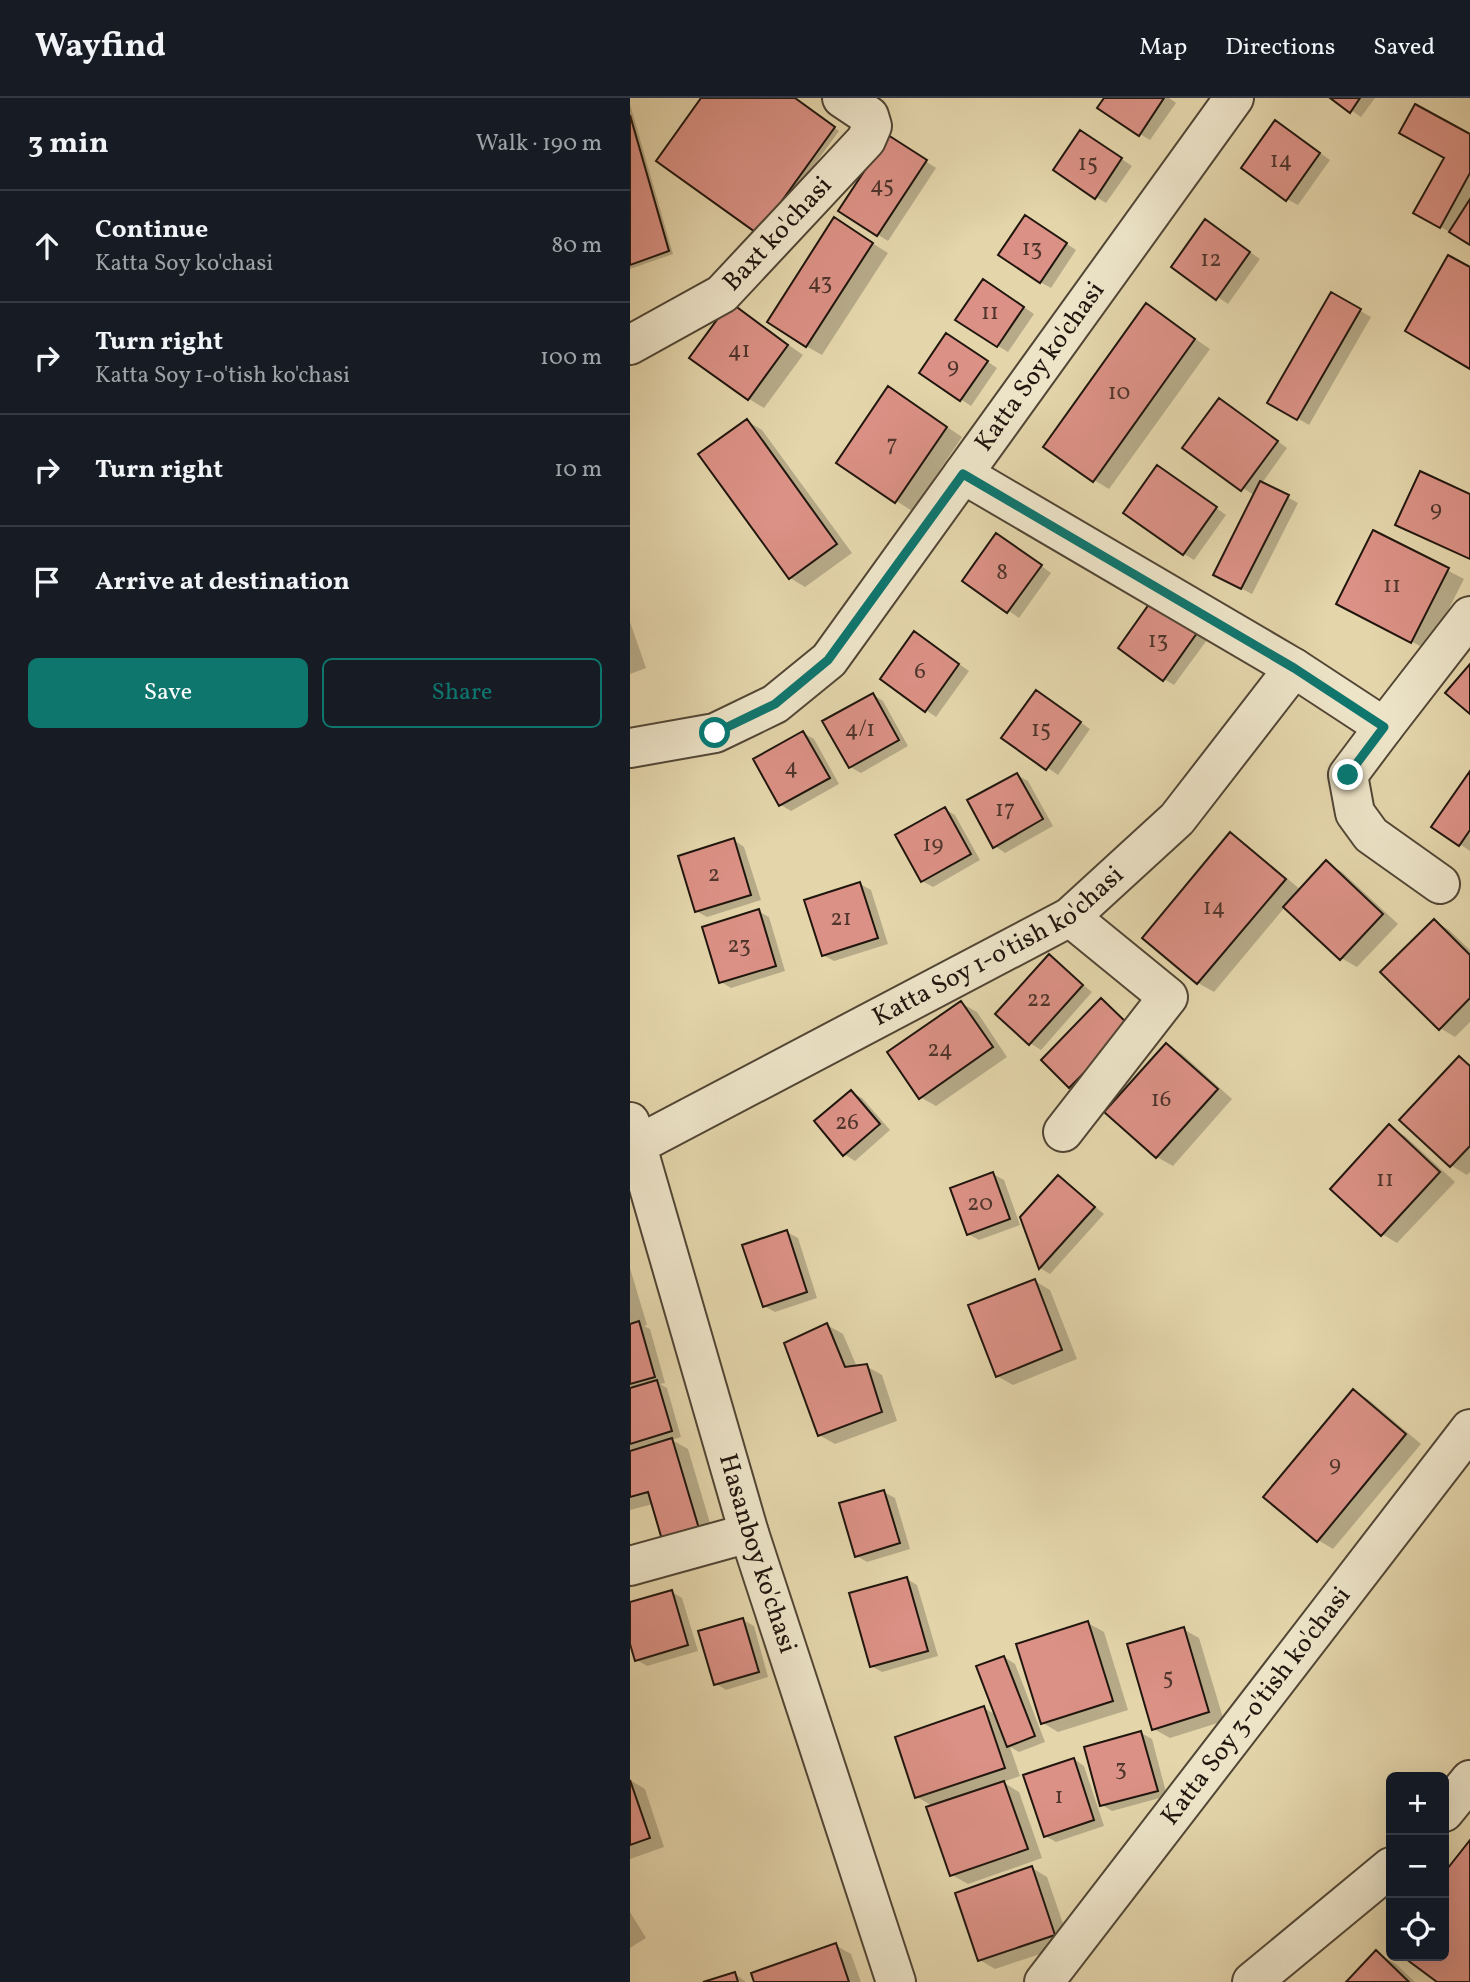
<!DOCTYPE html>
<html lang="en">
<head>
<meta charset="utf-8">
<style>
  body { margin:0; font-family:Vollkorn,serif; background:#20242c; color:#f1f3f6 }
  .controls { position:absolute; right:21px; bottom:21px; display:grid; overflow:hidden; border-radius:10px; box-shadow:0 7px 28px #0002 }
  .controls button { width:63px; height:63px; display:grid; place-items:center; padding:0; border:0; border-bottom:2px solid #363941; background:#171b24; color:#f1f3f6; font:35px sans-serif }
  .stop { position:absolute; width:21px; height:21px; margin:-16px; border:5px solid #0f766e; border-radius:50%; background:#fff }
  .stop.end { background:#0f766e; border-color:#fff; box-shadow:0 2px 7px #0008 }
  .list { margin:0; padding:0; list-style:none }
  h2 { display:flex; justify-content:space-between; align-items:center; height:91px; margin:0; padding:0 28px; font-size:30px }
  h2 small { font-size:23px; font-weight:400; color:#9ea1a6 }
  .list li { display:grid; grid-template-columns:46px 1fr auto; gap:21px; align-items:center; box-sizing:border-box; height:112px; padding:0 28px; border-top:2px solid #363941 }
  .list b { display:block; font-size:26px; white-space:nowrap }
  .list p { margin:0; font-size:23px; white-space:nowrap; color:#9ea1a6 }
  .list em { font-size:23px; font-style:normal; color:#9ea1a6 }
  .actions { display:flex; gap:14px; padding:21px 28px }
  .actions a { flex:1; padding:16px 0; border:2px solid #0f766e; border-radius:10px; text-align:center; font-size:24px; color:#0f766e }
  .actions .main { background:#0f766e; color:#fff }
  .icon { flex:none; width:38px; height:38px; fill:none; stroke:currentColor; stroke-width:2; stroke-linecap:round; stroke-linejoin:round }
  .map { position:relative; flex:none; width:840px; height:1884px; overflow:hidden }
  header { display:flex; align-items:center; gap:42px; box-sizing:border-box; height:98px; padding:0 35px; background:#171b24; border-bottom:2px solid #363941 }
  header strong { font-size:33px }
  nav { display:flex; gap:38px; margin-inline-start:auto; font-size:24px }
  main { display:flex }
  aside { flex:1; background:#171b24 }
  .map>svg:first-child { display:block }
  .shadow { fill:#0003 }
  .building { fill:#db9185; stroke:#20160e; stroke-width:2 }
  .lines { fill:none; stroke-linecap:round; stroke-linejoin:round }
  .minor-casing { stroke:#514635; stroke-width:42 }
  .minor { stroke:#ede4c8; stroke-width:38 }
  .route { stroke:#0f766e; stroke-width:9 }
  .labels { text-anchor:middle; dominant-baseline:central; stroke-width:5; stroke-linejoin:round; paint-order:stroke }
  .number-label { font-size:23px; fill:#4f352c }
  .street-label { font-size:26px; fill:#20160e; stroke:#ede4c8 }
</style>
</head>
<body>
<header>
<strong>Wayfind</strong>
<nav><a>Map</a><a>Directions</a><a>Saved</a></nav>
</header>
<main>
<aside>
<h2>3 min<small>Walk · 190 m</small></h2>
<ul class="list">
<li><svg class="icon" aria-label="ahead" viewBox="0 0 24 24"><path d="M12 20V5M6 11l6-6 6 6"/></svg><div><b>Continue</b><p>Katta Soy ko'chasi</p></div><em>80 m</em></li>
<li><svg class="icon" aria-label="right" viewBox="0 0 24 24"><path d="M7 20v-9h11M14 6l5 5-5 5"/></svg><div><b>Turn right</b><p>Katta Soy 1-o'tish ko'chasi</p></div><em>100 m</em></li>
<li><svg class="icon" aria-label="right" viewBox="0 0 24 24"><path d="M7 20v-9h11M14 6l5 5-5 5"/></svg><div><b>Turn right</b></div><em>10 m</em></li>
<li><svg class="icon" aria-label="arrive" viewBox="0 0 24 24"><path d="M6 21V4h12l-3 4 3 4H6"/></svg><div><b>Arrive at destination</b></div></li>
</ul>
<div class="actions"><a class="main">Save</a><a>Share</a></div>
</aside>
<div class="map">
<svg width="840" height="1884" viewBox="0 0 840 1884">
  <rect width="100%" height="100%" fill="#e4d5ab"/>
  <filter id="stains"><feTurbulence type="fractalNoise" baseFrequency=".00286" numOctaves="4"/><feColorMatrix values="0 0 0 0 .2 0 0 0 0 .09 0 0 0 0 .02 0 0 0 .5 -.17"/></filter>
  <radialGradient id="worn" r=".72"><stop offset=".6" stop-color="#630" stop-opacity="0"/><stop offset="1" stop-color="#630" stop-opacity=".3"/></radialGradient>
  <path class="shadow" d="M73,0H163L209,33L133,137Z
    M476,0H539L546,5L520,42L510,36Z
    M703,0H745L731,19Z
    M0,6L43,156L0,171Z
    M656,30L700,62L668,107L657,101Z
    M840,38V145L785,115L816,60Z
    M461,40L502,68L476,105L466,99Z
    M269,46L306,70L258,143L210,113Z
    M406,125L446,152L421,190L410,184Z
    M586,130L630,161L598,206L543,169Z
    M220,131L258,155L192,257L176,248Z
    M364,189L404,216L378,254L368,248Z
    M701,196L741,219L679,327L640,304Z
    M100,206L173,257L134,310L119,301Z
    M516,207L580,251L479,391L464,382Z
    M327,243L367,270L341,308L291,275Z
    M274,300L332,339L282,413L208,365Z
    M600,309L657,350L632,385L668,405L622,496L595,482L625,398L555,350Z
    M117,323L132,332L222,455L175,489L160,480Z
    M538,375L596,417L564,462L554,456Z
    M744,434L834,481L798,552L724,514Z
    M377,443L421,475L389,520L335,482Z
    M533,510L577,542L544,587L534,581Z
    M0,524L16,570L0,576Z
    M295,542L339,573L306,619L296,612Z
    M243,597L253,603L278,648L231,675L220,669Z
    M417,600L460,631L428,677L374,639Z
    M173,635L184,641L209,686L161,713L151,707Z
    M840,676V753L804,729Z
    M387,677L398,683L423,728L375,755L365,748Z
    M315,711L325,717L350,762L303,789L292,783Z
    M600,737L616,746L671,792L696,765L712,774L768,826L727,869L711,860L655,809L584,894L568,885L515,840Z
    M104,742L114,749L131,802L77,819L66,813Z
    M230,786L241,792L258,846L204,863L193,857Z
    M128,813L139,819L155,873L101,890L91,884Z
    M804,823L819,832L840,852V924L825,939L810,930Z
    M419,859L462,894L411,952L400,945Z
    M472,902L509,935L451,994L441,988Z
    M331,905L347,914L377,959L306,1008L290,999Z
    M536,947L552,956L602,1001L543,1068L527,1059Z
    M829,960L840,966V1074L837,1077L822,1068L772,1022Z
    M221,994L232,1000L260,1032L225,1063L214,1056Z
    M759,1029L775,1038L825,1084L767,1145L752,1136Z
    M363,1076L374,1082L390,1127L349,1142L338,1136Z
    M429,1079L474,1116L420,1176L410,1170Z
    M157,1134L168,1140L187,1200L145,1214L134,1208Z
    M0,1170L17,1227L14,1228L20,1231L35,1285L30,1286L37,1290L51,1339L42,1342L58,1351L85,1442L23,1406L0,1412Z
    M405,1183L420,1192L447,1261L383,1287L367,1278Z
    M197,1227L213,1236L227,1269L236,1268L252,1277L267,1323L205,1346L189,1337Z
    M724,1293L739,1302L791,1346L703,1451L688,1442Z
    M254,1394L265,1400L280,1451L237,1464L227,1458Z
    M277,1481L287,1487L308,1558L252,1574L241,1568Z
    M42,1494L52,1500L68,1553L17,1568L7,1562L0,1539V1506Z
    M113,1522L124,1528L138,1579L96,1592L85,1585Z
    M458,1525L474,1534L498,1612L428,1634L413,1625Z
    M553,1531L569,1540L594,1623L540,1640L524,1631Z
    M374,1559L385,1566L415,1644L389,1654L380,1649L390,1678L373,1684L389,1694L412,1760L338,1786L322,1777L304,1709L287,1699L354,1610L366,1617Z
    M511,1635L522,1641L537,1698L482,1713L472,1707Z
    M444,1661L454,1668L474,1728L426,1744L415,1738Z
    M0,1682L15,1691L34,1749L0,1761Z
    M840,1745V1884H810L775,1858H814V1778Z
    M402,1770L417,1779L440,1846L365,1871L350,1862Z
    M0,1814L16,1840L0,1850Z
    M205,1847L221,1856L231,1884H126Z
    M746,1854L766,1866L785,1884H718Z
    M105,1876L116,1884H79Z"/>
  <path class="building" d="M71,0H165L205,29L128,136L26,63Z
    M474,0H534L509,38L467,10Z
    M700,0H730L720,15Z
    M785,6L840,36V75L810,130L783,115L814,60L769,35Z
    M0,17L39,153L0,167Z
    M645,22L690,55L656,103L611,70Z
    M450,32L492,60L465,101L423,72Z
    M258,37L297,62L247,138L208,113Z
    M840,101V147L819,134Z
    M395,117L437,145L410,185L368,157Z
    M204,119L243,145L176,249L137,224Z
    M575,121L620,154L586,202L541,169Z
    M818,157L840,169V271L775,233Z
    M353,181L394,209L367,249L325,222Z
    M701,194L731,211L667,322L637,305Z
    M100,204L158,247L118,302L59,260Z
    M516,205L565,241L463,384L413,349Z
    M316,235L358,263L330,303L289,275Z
    M258,288L317,329L265,405L206,365Z
    M589,300L648,343L611,393L552,350Z
    M117,321L207,446L159,481L68,356Z
    M527,367L587,409L553,457L493,415Z
    M790,373L840,396V461L765,427Z
    M630,383L659,397L611,491L583,477Z
    M743,432L819,470L781,545L706,506Z
    M366,435L412,467L377,515L332,483Z
    M522,502L567,535L533,583L488,550Z
    M284,533L329,566L295,614L250,581Z
    M840,566V616L815,595Z
    M406,592L451,624L416,672L371,640Z
    M243,595L269,642L219,670L192,623Z
    M173,633L200,680L149,708L123,661Z
    M840,673V732L829,748L801,729Z
    M387,675L413,721L363,750L337,702Z
    M315,709L341,756L291,784L265,737Z
    M600,734L656,781L567,886L512,840Z
    M104,740L121,797L65,814L48,758Z
    M696,762L753,816L710,862L653,809Z
    M230,784L248,840L192,858L174,802Z
    M129,811L146,868L89,885L72,829Z
    M804,821L840,857V900L809,932L750,874Z
    M419,856L453,887L399,947L365,916Z
    M471,900L500,928L439,990L411,962Z
    M331,903L363,949L289,1001L257,954Z
    M536,945L588,991L526,1060L474,1014Z
    M829,958L840,968V1048L820,1069L769,1022Z
    M221,992L250,1026L213,1058L184,1023Z
    M759,1026L810,1074L751,1138L700,1091Z
    M363,1074L380,1121L337,1137L320,1090Z
    M428,1077L465,1109L409,1171L390,1119Z
    M157,1132L177,1194L133,1209L112,1147Z
    M405,1181L432,1252L366,1279L338,1207Z
    M9,1223L25,1279L0,1286V1226Z
    M197,1225L215,1269L237,1266L252,1314L188,1338L154,1245Z
    M27,1282L42,1333L0,1346V1290Z
    M723,1291L776,1336L687,1444L633,1399Z
    M42,1340L70,1434L33,1445L18,1394L0,1399V1353Z
    M254,1392L270,1445L225,1459L209,1405Z
    M277,1479L298,1553L240,1569L219,1495Z
    M42,1492L58,1547L5,1563L0,1546V1504Z
    M113,1520L129,1574L84,1587L68,1533Z
    M458,1523L483,1603L411,1626L386,1546Z
    M554,1529L579,1614L522,1632L497,1546Z
    M374,1558L405,1638L377,1649L346,1568Z
    M354,1608L375,1670L285,1700L265,1639Z
    M511,1633L528,1693L470,1708L454,1649Z
    M444,1660L464,1722L414,1739L393,1677Z
    M0,1682L20,1740L0,1747Z
    M374,1683L398,1751L320,1778L296,1709Z
    M840,1742V1884H807L772,1858H814V1775Z
    M402,1768L425,1837L348,1863L325,1795Z
    M206,1845L219,1884H124L121,1875Z
    M746,1852L779,1884H716Z
    M105,1874L108,1884H73Z"/>
  <g class="lines">
    <defs>
      <g id="minor">
        <path id="s1" d="M0,247L92,196L236,42L242,28L239,18L212,0"/>
        <path d="M333,376L664,570L754,629L840,518"/>
        <path d="M754,629L718,677L725,715L741,737L810,786"/>
        <path id="s2" d="M0,650L85,635L145,606L199,562L604,0"/>
        <path id="s3" d="M0,1024L119,1435L266,1884"/>
        <path d="M433,1034L538,899L440,819"/>
        <path id="s4" d="M7,1047L440,819L547,721L664,570"/>
        <path d="M0,1468L119,1435"/>
        <path d="M814,1714L840,1682"/>
        <path id="s5" d="M414,1884L840,1331"/>
        <path d="M622,1884L761,1769"/>
      </g>
    </defs>
    <use href="#minor" class="minor-casing"/>
    <use href="#minor" class="minor"/>
  </g>
  <g class="lines">
    <path class="route" d="M85,635L145,606L198,562L333,376L664,570L754,629L718,677"/>
  </g>
  <g class="labels">
    <g class="number-label">
      <text x="651" y="63">14</text>
      <text x="458" y="66">15</text>
      <text x="252" y="88">45</text>
      <text x="402" y="151">13</text>
      <text x="581" y="162">12</text>
      <text x="190" y="185">43</text>
      <text x="360" y="215">11</text>
      <text x="109" y="253">41</text>
      <text x="323" y="269">9</text>
      <text x="489" y="295">10</text>
      <text x="262" y="347">7</text>
      <text x="806" y="412">9</text>
      <text x="372" y="475">8</text>
      <text x="762" y="488">11</text>
      <text x="528" y="543">13</text>
      <text x="290" y="574">6</text>
      <text x="230" y="632">4/1</text>
      <text x="411" y="632">15</text>
      <text x="161" y="670">4</text>
      <text x="375" y="712">17</text>
      <text x="303" y="747">19</text>
      <text x="84" y="777">2</text>
      <text x="584" y="810">14</text>
      <text x="211" y="821">21</text>
      <text x="109" y="848">23</text>
      <text x="409" y="902">22</text>
      <text x="310" y="952">24</text>
      <text x="531" y="1002">16</text>
      <text x="217" y="1025">26</text>
      <text x="755" y="1082">11</text>
      <text x="350" y="1106">20</text>
      <text x="705" y="1367">9</text>
      <text x="538" y="1580">5</text>
      <text x="491" y="1671">3</text>
      <text x="429" y="1699">1</text>
    </g>
    <g class="street-label">
      <text stroke="none"><textPath href="#s1" startOffset="187">Baxt ko'chasi</textPath></text>
      <text stroke="none"><textPath href="#s2" startOffset="584">Katta Soy ko'chasi</textPath></text>
      <text stroke="none"><textPath href="#s4" startOffset="413">Katta Soy 1-o'tish ko'chasi</textPath></text>
      <text stroke="none"><textPath href="#s3" startOffset="450">Hasanboy ko'chasi</textPath></text>
      <text stroke="none"><textPath href="#s5" startOffset="348">Katta Soy 3-o'tish ko'chasi</textPath></text>
    </g>
  </g>
  <rect width="100%" height="100%" filter="url(#stains)"/>
  <rect width="100%" height="100%" fill="url(#worn)"/>
</svg>
<div class="controls">
<button>+</button>
<button>−</button>
<button><svg class="icon" aria-label="locate" viewBox="0 0 24 24"><circle cx="12" cy="12" r="6"/><path d="M12 2v4M12 18v4M2 12h4M18 12h4"/></svg></button>
</div>
<div class="stop" style="left:85px;top:635px"></div>
<div class="stop end" style="left:718px;top:677px"></div>
</div>
</main>
</body>
</html>
